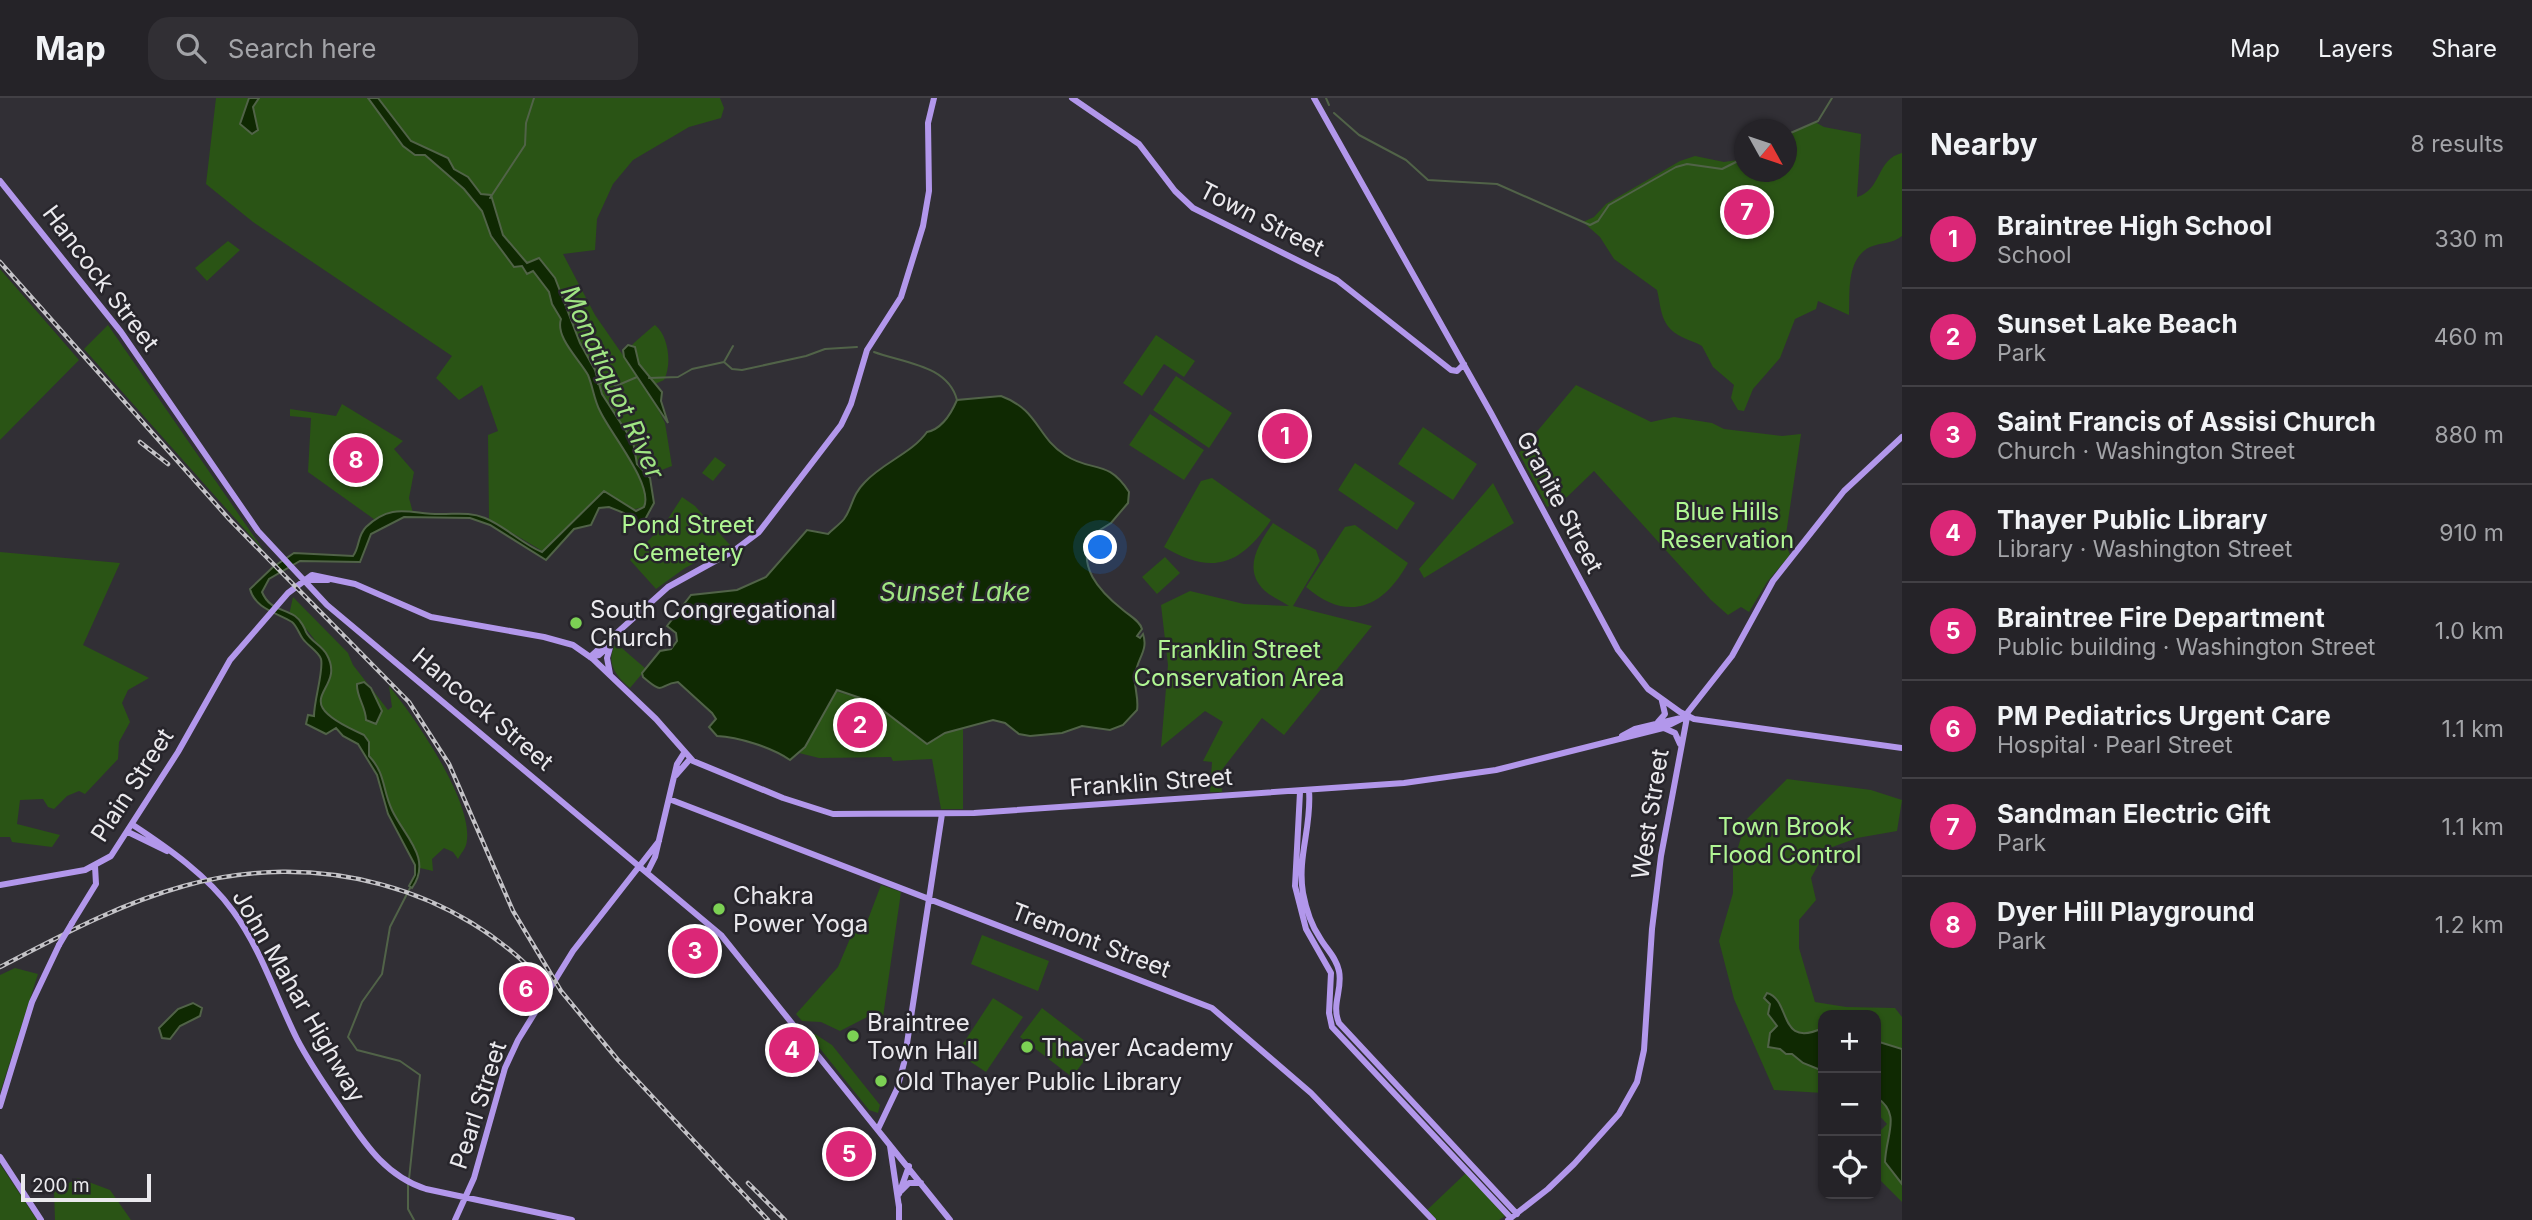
<!DOCTYPE html>
<html lang="en">
<head>
<meta charset="utf-8">
<style>
  body { margin:0; font-family:Inter,sans-serif; background:#312f34; color:#f1f3f6 }
  .controls { position:absolute; right:21px; bottom:21px; display:grid; overflow:hidden; border-radius:14px; box-shadow:0 2px 5px #0004 }
  .controls button { width:63px; height:63px; display:grid; place-items:center; padding:0; border:0; border-bottom:2px solid #424045; background:#252328; color:#f1f3f6; font:35px sans-serif }
  .compass { position:absolute; left:1734px; top:21px; width:63px; height:63px; border-radius:50%; background:#252328; box-shadow:0 2px 5px #0004; rotate:130deg }
  .scale { position:absolute; left:21px; bottom:18px; width:130px; box-sizing:border-box; padding-left:7px; border:4px solid #eae9ed; border-top:0; font-size:19px; line-height:24px; white-space:nowrap; color:#eae9ed; -webkit-text-stroke:5px #27252b; paint-order:stroke }
  .you { position:absolute; left:1101px; top:450px; width:24px; height:24px; margin:-18px; border:5px solid #fff; border-radius:50%; background:#1a73e8; box-shadow:0 0 0 10px #1a73e833 }
  .badge { display:grid; place-items:center; width:46px; height:46px; border-radius:50%; background:#db2777; color:#fff; font-size:23px; font-weight:700 }
  .pin { position:absolute; translate:-50% -50%; border:4px solid #fff; box-shadow:0 2px 7px #0006 }
  .list { margin:0; padding:0; list-style:none }
  h2 { display:flex; justify-content:space-between; align-items:center; height:91px; margin:0; padding:0 28px; font-size:30px }
  h2 small { font-size:23px; font-weight:400; color:#a3a4a8 }
  .list li { display:grid; grid-template-columns:46px 1fr auto; gap:21px; align-items:center; box-sizing:border-box; height:98px; padding:0 28px; border-top:2px solid #424045 }
  .list b { display:block; font-size:26px; white-space:nowrap }
  .list p { margin:0; font-size:23px; white-space:nowrap; color:#a3a4a8 }
  .list em { font-size:23px; font-style:normal; color:#a3a4a8 }
  .icon { flex:none; width:38px; height:38px; fill:none; stroke:currentColor; stroke-width:2; stroke-linecap:round; stroke-linejoin:round }
  .map { position:relative; flex:none; width:1902px; height:1122px; overflow:hidden }
  header { display:flex; align-items:center; gap:42px; box-sizing:border-box; height:98px; padding:0 35px; background:#252328; border-bottom:2px solid #424045 }
  header strong { font-size:33px }
  nav { display:flex; gap:38px; margin-inline-start:auto; font-size:24px }
  .search { width:490px; height:63px; background:#312f34; display:flex; align-items:center; gap:18px; box-sizing:border-box; padding:0 24px; border-radius:21px; color:#a3a4a8; font-size:26px }
  main { display:flex }
  aside { flex:1; background:#252328 }
  .map>svg:first-child { display:block }
  .green { fill:#2a5415 }
  .water { fill:#0f2902; stroke:#516348; stroke-width:2 }
  .lines { fill:none; stroke-linecap:round; stroke-linejoin:round }
  .stream { stroke:#516348; stroke-width:2 }
  .secondary { stroke:#b297eb; stroke-width:6 }
  .rail-casing { stroke:#c4c3c7; stroke-width:4.5 }
  .rail { stroke:#27252b; stroke-width:2; stroke-dasharray:5; stroke-linecap:butt }
  .secondary-bridge { stroke:#b297eb; stroke-width:6 }
  .poi-dot { fill:#7cd154; stroke:#27252b; stroke-width:2.5 }
  .labels { text-anchor:middle; dominant-baseline:central; stroke-width:5; stroke-linejoin:round; paint-order:stroke }
  .street-label { font-size:24px; fill:#eae9ed; stroke:#27252b }
  .park-label { font-size:24px; fill:#b0f693; stroke:#27252b }
  .poi-label { font-size:24px; fill:#eae9ed; stroke:#27252b; text-anchor:start }
  .water-label { font-size:26px; font-style:italic; fill:#a0e583; stroke:#27252b }
</style>
</head>
<body>
<header>
<strong>Map</strong>
<div class="search"><svg class="icon" aria-label="search" viewBox="0 0 24 24"><circle cx="10" cy="10" r="6"/><path d="M15 15l6 6"/></svg>Search here</div>
<nav><a>Map</a><a>Layers</a><a>Share</a></nav>
</header>
<main>
<div class="map">
<svg width="1902" height="1122" viewBox="0 0 1902 1122">
  <rect width="100%" height="100%" fill="#312f35"/>
  <path class="green" d="M216,0H720L724,10L721,20L689,29L633,62L613,86L597,121L595,152L563,156L595,217L652,299L665,325L672,368L641,380L646,397L644,409L631,412L604,393L544,454L489,421L488,337L498,333L482,287L459,302L436,280L452,258L253,124L206,86Z
    M1815,24L1824,29L1861,36L1857,99C1882,92 1876,61 1902,55V138C1892,146 1882,144 1870,149C1846,161 1850,194 1849,217L1818,203L1816,211L1795,221L1780,260L1753,291L1744,313L1738,312L1731,300L1734,287L1713,269L1702,248C1696,244 1689,243 1682,239C1660,228 1662,213 1657,192L1614,161L1600,139L1583,124L1594,119L1606,106L1680,63L1695,58L1724,64L1744,61V74H1786L1787,38Z
    M228,143L240,152L207,183L195,170Z
    M0,171L79,262L0,342Z
    M108,227L264,453L84,251Z
    M655,227C669,238 672,267 664,282L655,286L639,266L632,247C636,243 653,228 655,227Z
    M1156,237L1195,263L1184,279L1164,266L1142,298L1123,285Z
    M1176,278L1232,315L1209,350L1153,312Z
    M1576,287L1651,324L1674,319L1712,325L1724,331L1782,338L1801,336L1785,443L1790,457L1767,484L1749,514L1741,509L1728,517L1711,502L1594,373L1567,399L1547,409L1519,355Z
    M342,306L403,343L394,351L414,374L409,400L413,415L378,424L308,374L311,320L290,318V311L336,318Z
    M1150,316L1204,352L1184,382L1129,347Z
    M1423,329L1477,366L1453,402L1398,366Z
    M715,359L726,367L713,383L702,375Z
    M1355,365L1415,405L1397,432L1338,392Z
    M1212,380L1271,422C1241,467 1212,478 1164,449L1201,383Z
    M1493,385L1514,425L1424,480L1419,471Z
    M682,399L695,408L730,447L685,470L656,491L630,462L666,424Z
    M1273,425L1316,452L1320,463L1293,508L1372,528L1284,637L1262,620L1221,673L1222,694H1210L1212,664L1203,663L1223,624L1205,613L1161,649L1168,567L1161,507L1190,493L1244,506L1289,508C1281,502 1269,498 1262,490C1243,469 1260,444 1273,425Z
    M1355,427L1408,465C1383,510 1348,525 1306,489L1345,429Z
    M0,454L120,465L83,547L149,580L128,592L122,605L130,624L119,644L118,661L85,696L79,693L67,698L54,711L48,709L43,701L20,702L17,726L60,737L52,749L12,744L10,739H0Z
    M1165,459L1180,475L1157,496L1142,479Z
    M293,499L348,555L353,567L388,612L392,609L389,588C413,617 477,708 466,747C465,751 460,757 458,761L453,754L444,750L432,761L433,773L420,770C418,745 402,733 392,712C382,690 386,676 369,658V644L364,637C350,631 321,624 320,604C320,593 329,581 331,571C326,555 302,521 289,517Z
    M616,545L646,571L630,590C615,577 605,564 616,545Z
    M835,593L872,604L927,646L945,635L963,630V711H941L932,661L893,663L891,659L819,660L799,655Z
    M1787,681L1871,692L1902,702L1897,733L1857,740L1827,751L1811,780L1816,802L1799,822V850L1815,904L1846,909L1895,910L1902,919V1104L1876,1078V1037L1887,1026L1876,1014V917H1823V995L1774,992L1734,901L1719,843L1733,795V765L1747,721Z
    M881,787L901,794L883,919L873,916L840,933L821,924L802,923L796,916L838,869L854,831L864,832Z
    M982,837L1049,863L1038,893L971,866Z
    M15,870L38,876L0,995V877Z
    M993,900L1023,919L986,974L957,955Z
    M1042,910L1094,950L1072,979L1020,939Z
    M815,936L832,947L880,1007L878,1015L869,1012L810,938Z
    M0,1066L37,1122H0Z
    M1466,1075L1505,1118L1499,1122H1437L1427,1112Z
    M78,1080L110,1092L131,1122H55L54,1093Z"/>
  <path class="water" d="M249,0H259L253,9L258,32L252,36L240,26Z
    M368,0H378L411,43L448,60L454,71L468,79L481,96L491,97L503,137L527,165L539,160L555,180L580,245L595,272L602,296L633,344L637,366L650,380L654,405L642,427L630,429L624,415L609,409L599,410L591,427L574,431L546,462L490,427L470,420L404,419L371,436L360,464L300,463L269,481L262,494C269,511 282,510 295,518C301,522 305,531 306,534C311,544 322,547 327,557C348,595 280,600 364,637L369,644V658C386,676 382,691 392,712C404,738 433,760 412,790L409,788L415,777V767L388,716L377,677L358,646L343,638L336,630L326,636L306,626L308,617L314,618C314,602 324,572 321,561C319,554 308,548 303,541C299,536 297,528 292,524C278,515 255,511 250,491L273,469L294,455L353,458C360,449 357,438 366,429C393,403 412,417 442,416C458,416 470,414 485,420C505,428 522,446 542,454L604,393L636,413L644,409C654,387 610,335 600,313C594,302 593,289 588,277C579,261 555,239 561,221L552,206L549,194L533,173L527,176L522,168L514,169L491,138L482,113L464,91L425,57H415L403,48Z
    M628,247L635,249L639,266L662,294L661,303L668,325L624,259L623,252Z
    M1001,298C1039,312 1036,338 1065,357C1092,375 1107,360 1129,394L1128,405L1111,425L1092,437C1076,468 1099,493 1123,512C1130,518 1140,523 1142,531L1137,538L1140,540L1143,536C1149,553 1136,561 1135,579C1134,590 1139,600 1137,612L1123,627L1110,632L1082,628L1062,635L1030,638L1019,636L1005,625L993,622L945,635L927,646L872,604L837,592L805,649L790,662C771,649 738,639 717,638L709,629L716,621L712,615L678,584C658,586 666,599 643,579L642,575L660,553L671,551L677,543L676,535L667,528L691,497L737,492L766,479L807,432L828,436C833,431 840,426 844,421C853,409 851,398 865,384C884,364 912,355 927,334C942,331 951,316 957,302Z
    M364,584L371,590L382,613L376,626L366,622C366,609 356,598 357,586Z
    M1767,895C1792,902 1777,951 1823,930V973L1803,965L1792,956H1786L1780,951L1768,949L1770,935L1777,928L1768,916L1770,906L1764,900Z
    M193,905L202,910L200,918L180,928L170,941L162,940L159,930L178,911Z
    M1876,943L1902,951V1086L1885,1064C1886,1036 1902,1016 1876,999Z"/>
  <g class="lines">
    <path class="stream" d="M1326,0L1329,7
      M1334,15L1359,37L1406,62L1428,82L1497,86L1590,127L1598,123L1609,107L1676,69L1687,66L1722,71L1744,60
      M1786,37L1818,23L1832,0
      M490,100L525,47L526,25L534,0
      M874,254C904,265 948,267 957,302
      M724,264L733,248
      M649,280L678,279L692,271L724,264L732,271L742,272L806,258L825,251L857,249
      M598,286L607,282L616,288L637,279
      M409,1081L420,977L400,963L357,952L348,939L362,904L382,876L390,829L410,790
      M408,1086V1111L414,1122"/>
    <path class="secondary" d="M1072,0L1139,46L1175,93L1193,110L1337,182L1451,272L1457,273L1464,266
      M1314,0L1491,315L1618,552L1648,591L1680,614L1694,621L1902,650
      M0,83L121,234L258,433L327,507L721,837L950,1122
      M304,482H328
      M590,559L668,489L735,452L759,434L841,327L851,306L867,252L901,199L923,128L929,93L928,25L934,0
      M590,559L599,557L609,548
      M610,576L607,560L611,546
      M1658,624L1665,616L1662,603
      M1664,630L1675,635L1680,646
      M1622,638L1635,631L1685,619
      M676,677L690,661
      M1309,693C1312,728 1297,759 1303,795C1306,811 1311,827 1320,840C1327,852 1336,859 1339,873C1343,892 1331,906 1339,925L1517,1116
      M1300,694L1295,788L1306,831L1331,875L1329,915L1332,929L1511,1120
      M669,701L1212,910L1311,995L1433,1122
      M133,727C168,750 208,778 233,813C261,851 276,899 297,941C311,968 329,993 346,1018C367,1049 388,1079 426,1091L572,1122
      M128,734L167,753
      M647,775L655,759L677,666L684,655
      M0,787L85,772L111,758L178,654L230,562L288,495L312,477L355,486L431,519L544,539L573,547L593,561L656,621L693,663L783,700L833,716L974,715L1404,685L1496,672L1663,630L1687,618
      M72,825L96,786L95,768
      M0,1008L32,904L59,847
      M878,1031L897,991L904,965L942,716
      M890,1048L899,1109
      M0,1059L41,1122
      M901,1093L909,1085H921
      M899,1096L909,1068
      M899,1107V1122
      M455,1122L474,1080L505,970L518,942L573,853L659,743
      M1508,1122L1548,1091L1574,1066L1619,1016L1637,984L1644,952L1652,831L1661,758L1688,614L1732,558L1773,483L1844,393L1902,339"/>
    <defs>
      <path id="rail" d="M0,164L230,422L409,604L449,666L513,813L561,893L618,962L768,1122
        M140,344L168,366
        M0,869C60,838 119,806 184,788C313,751 459,787 548,889
        M748,1085L785,1122"/>
    </defs>
    <use href="#rail" class="rail-casing"/>
    <use href="#rail" class="rail"/>
    <path class="secondary-bridge" d="M59,847L72,825"/>
  </g>
  <g class="poi-dot">
    <circle cx="576" cy="525" r="7"/>
    <circle cx="719" cy="811" r="7"/>
    <circle cx="853" cy="938" r="7"/>
    <circle cx="1027" cy="949" r="7"/>
    <circle cx="881" cy="983" r="7"/>
  </g>
  <g class="labels">
    <g class="street-label">
      <text transform="translate(1262 121) rotate(27)">Town Street</text>
      <text transform="translate(101 180) rotate(53)">Hancock Street</text>
      <text transform="translate(1560 404) rotate(62)">Granite Street</text>
      <text transform="translate(483 611) rotate(40)">Hancock Street</text>
      <text transform="translate(1151 684) rotate(-4)">Franklin Street</text>
      <text transform="translate(132 687) rotate(-57)">Plain Street</text>
      <text transform="translate(1650 716) rotate(-81)">West Street</text>
      <text transform="translate(1091 842) rotate(21)">Tremont Street</text>
      <text transform="translate(299 898) rotate(60)">John Mahar Highway</text>
      <text transform="translate(478 1007) rotate(-72)">Pearl Street</text>
    </g>
    <g class="park-label">
      <text x="1727" y="413">Blue Hills<tspan x="1727" dy="28">Reservation</tspan></text>
      <text x="688" y="426">Pond Street<tspan x="688" dy="28">Cemetery</tspan></text>
      <text x="1239" y="551">Franklin Street<tspan x="1239" dy="28">Conservation Area</tspan></text>
      <text x="1785" y="728">Town Brook<tspan x="1785" dy="28">Flood Control</tspan></text>
    </g>
    <g class="poi-label">
      <text x="590" y="511">South Congregational<tspan x="590" dy="28">Church</tspan></text>
      <text x="733" y="797">Chakra<tspan x="733" dy="28">Power Yoga</tspan></text>
      <text x="867" y="924">Braintree<tspan x="867" dy="28">Town Hall</tspan></text>
      <text x="1041" y="949">Thayer Academy</text>
      <text x="895" y="983">Old Thayer Public Library</text>
    </g>
    <g class="water-label">
      <text transform="translate(613 284) rotate(65)">Monatiquot River</text>
      <text x="955" y="493">Sunset Lake</text>
    </g>
  </g>
</svg>
<div class="controls">
<button>+</button>
<button>−</button>
<button><svg class="icon" aria-label="locate" viewBox="0 0 24 24"><circle cx="12" cy="12" r="6"/><path d="M12 2v4M12 18v4M2 12h4M18 12h4"/></svg></button>
</div>
<svg class="compass" viewBox="-18 -18 36 36"><path d="M0-13l5 13h-10z" fill="#e53935"/><path d="M0 13l5-13h-10z" fill="#a3a4a8"/></svg>
<div class="scale">200 m</div>
<div class="you"></div>
<div class="pin badge" style="left:1285px;top:338px">1</div>
<div class="pin badge" style="left:860px;top:627px">2</div>
<div class="pin badge" style="left:695px;top:853px">3</div>
<div class="pin badge" style="left:792px;top:952px">4</div>
<div class="pin badge" style="left:849px;top:1056px">5</div>
<div class="pin badge" style="left:526px;top:891px">6</div>
<div class="pin badge" style="left:1747px;top:114px">7</div>
<div class="pin badge" style="left:356px;top:362px">8</div>
</div>
<aside>
<h2>Nearby<small>8 results</small></h2>
<ul class="list">
<li><span class="badge">1</span><div><b>Braintree High School</b><p>School</p></div><em>330 m</em></li>
<li><span class="badge">2</span><div><b>Sunset Lake Beach</b><p>Park</p></div><em>460 m</em></li>
<li><span class="badge">3</span><div><b>Saint Francis of Assisi Church</b><p>Church · Washington Street</p></div><em>880 m</em></li>
<li><span class="badge">4</span><div><b>Thayer Public Library</b><p>Library · Washington Street</p></div><em>910 m</em></li>
<li><span class="badge">5</span><div><b>Braintree Fire Department</b><p>Public building · Washington Street</p></div><em>1.0 km</em></li>
<li><span class="badge">6</span><div><b>PM Pediatrics Urgent Care</b><p>Hospital · Pearl Street</p></div><em>1.1 km</em></li>
<li><span class="badge">7</span><div><b>Sandman Electric Gift</b><p>Park</p></div><em>1.1 km</em></li>
<li><span class="badge">8</span><div><b>Dyer Hill Playground</b><p>Park</p></div><em>1.2 km</em></li>
</ul>
</aside>
</main>
</body>
</html>
